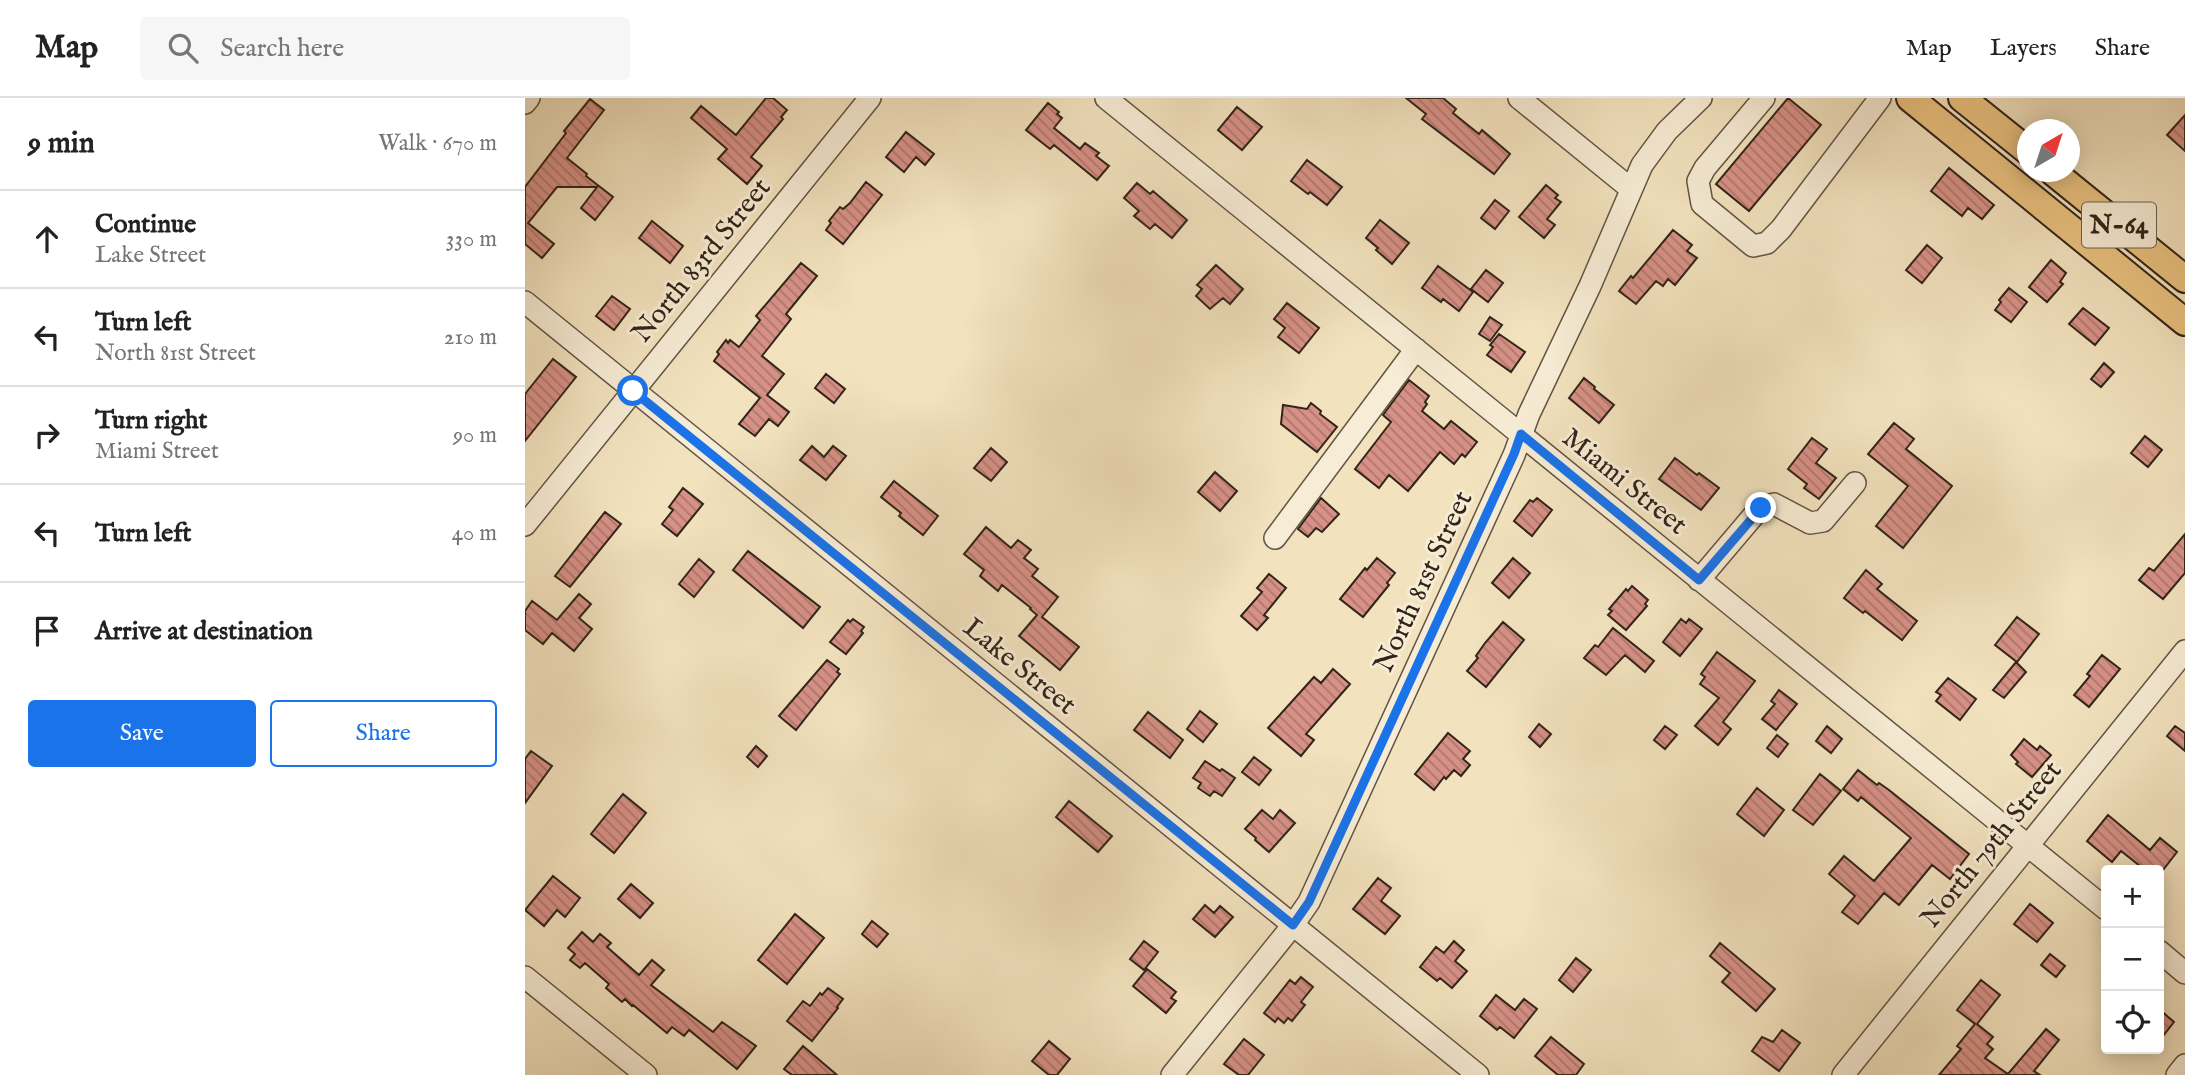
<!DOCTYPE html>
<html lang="en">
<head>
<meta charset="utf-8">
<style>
  body { margin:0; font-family:"IM FELL English",serif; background:#f6f6f6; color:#222 }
  .controls { position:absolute; right:21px; bottom:21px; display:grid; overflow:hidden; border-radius:7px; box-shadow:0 4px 18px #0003 }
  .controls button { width:63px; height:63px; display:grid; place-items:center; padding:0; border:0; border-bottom:2px solid #e0e0e0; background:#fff; color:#222; font:35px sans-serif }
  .compass { position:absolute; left:1492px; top:21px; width:63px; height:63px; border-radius:50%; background:#fff; box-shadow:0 4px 18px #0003; rotate:39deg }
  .stop { position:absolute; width:21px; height:21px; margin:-16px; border:5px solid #1a73e8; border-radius:50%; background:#fff }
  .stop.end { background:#1a73e8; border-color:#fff; box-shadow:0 2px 7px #0008 }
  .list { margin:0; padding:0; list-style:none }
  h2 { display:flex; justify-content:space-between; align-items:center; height:91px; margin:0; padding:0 28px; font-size:30px }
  h2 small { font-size:23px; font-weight:400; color:#767676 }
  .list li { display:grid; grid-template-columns:46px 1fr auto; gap:21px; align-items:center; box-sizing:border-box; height:98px; padding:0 28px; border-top:2px solid #e0e0e0 }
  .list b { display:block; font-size:26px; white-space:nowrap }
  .list p { margin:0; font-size:23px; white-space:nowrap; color:#767676 }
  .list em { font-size:23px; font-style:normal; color:#767676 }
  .actions { display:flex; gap:14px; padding:21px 28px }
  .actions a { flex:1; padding:16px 0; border:2px solid #1a73e8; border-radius:7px; text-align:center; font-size:24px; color:#1a73e8 }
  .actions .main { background:#1a73e8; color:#fff }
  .icon { flex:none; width:38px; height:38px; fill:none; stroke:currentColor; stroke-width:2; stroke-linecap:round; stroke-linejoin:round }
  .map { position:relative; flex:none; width:1660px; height:977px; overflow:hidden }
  header { display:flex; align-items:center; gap:42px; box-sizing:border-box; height:98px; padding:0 35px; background:#fff; border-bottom:2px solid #e0e0e0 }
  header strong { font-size:33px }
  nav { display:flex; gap:38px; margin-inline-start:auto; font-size:24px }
  .search { width:490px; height:63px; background:#f6f6f6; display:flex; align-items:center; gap:18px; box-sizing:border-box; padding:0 24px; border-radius:7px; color:#767676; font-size:26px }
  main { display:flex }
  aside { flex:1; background:#fff }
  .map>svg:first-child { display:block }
  .building { fill:url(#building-back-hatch); stroke:#322419; stroke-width:2 }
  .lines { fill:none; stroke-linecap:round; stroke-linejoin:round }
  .minor-casing { stroke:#625442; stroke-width:24 }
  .major-casing { stroke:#322419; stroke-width:30 }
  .minor { stroke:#f7ecd5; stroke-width:21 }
  .major { stroke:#e9c17f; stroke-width:26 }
  .route { stroke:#1a73e8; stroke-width:9 }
  .labels { text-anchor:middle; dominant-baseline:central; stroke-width:6; stroke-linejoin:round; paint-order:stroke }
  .shield { fill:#f7ecd5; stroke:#6d6051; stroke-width:2 }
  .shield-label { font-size:26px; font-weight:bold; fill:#322419 }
  .street-label { font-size:28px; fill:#322419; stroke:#f7ecd5 }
</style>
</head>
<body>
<header>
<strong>Map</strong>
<div class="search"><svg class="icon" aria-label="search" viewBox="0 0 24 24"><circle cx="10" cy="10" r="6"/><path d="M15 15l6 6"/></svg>Search here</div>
<nav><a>Map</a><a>Layers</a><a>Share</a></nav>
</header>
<main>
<aside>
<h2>9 min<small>Walk · 670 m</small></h2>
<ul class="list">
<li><svg class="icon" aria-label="ahead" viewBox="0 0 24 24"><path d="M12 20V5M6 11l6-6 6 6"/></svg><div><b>Continue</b><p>Lake Street</p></div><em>330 m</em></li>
<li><svg class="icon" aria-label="left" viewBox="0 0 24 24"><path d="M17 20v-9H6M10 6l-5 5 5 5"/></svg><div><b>Turn left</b><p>North 81st Street</p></div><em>210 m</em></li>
<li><svg class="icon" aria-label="right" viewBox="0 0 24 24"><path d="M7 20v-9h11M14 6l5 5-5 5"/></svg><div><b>Turn right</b><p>Miami Street</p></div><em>90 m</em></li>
<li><svg class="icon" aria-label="left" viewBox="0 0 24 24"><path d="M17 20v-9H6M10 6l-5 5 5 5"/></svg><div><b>Turn left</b></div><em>40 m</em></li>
<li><svg class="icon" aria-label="arrive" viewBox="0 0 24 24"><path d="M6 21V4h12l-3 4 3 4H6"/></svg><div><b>Arrive at destination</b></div></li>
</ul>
<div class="actions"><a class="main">Save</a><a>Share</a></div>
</aside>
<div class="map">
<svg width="1660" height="977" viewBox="0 0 1660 977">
  <defs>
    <pattern id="building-back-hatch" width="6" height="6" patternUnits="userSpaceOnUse" patternTransform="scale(1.75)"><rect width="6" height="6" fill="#d79186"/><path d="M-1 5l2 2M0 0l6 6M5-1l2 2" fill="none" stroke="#af766d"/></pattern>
  </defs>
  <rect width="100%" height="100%" fill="#f2e2be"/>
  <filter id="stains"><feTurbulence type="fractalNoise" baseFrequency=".00286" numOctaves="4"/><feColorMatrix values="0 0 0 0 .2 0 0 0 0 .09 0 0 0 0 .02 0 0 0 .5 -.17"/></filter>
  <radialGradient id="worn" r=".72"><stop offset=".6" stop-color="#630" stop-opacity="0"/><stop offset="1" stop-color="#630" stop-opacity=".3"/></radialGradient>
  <path class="building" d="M241,0H248L262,12L256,19L258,21L226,59L237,68L222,86L193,61L202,51L166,20L176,8L211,37Z
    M881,0H918L931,11L928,15L954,36L957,32L985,56L969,76L897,21L901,16Z
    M1263,0L1296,27L1224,113L1191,86Z
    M65,1L79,12L42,60L62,76L61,78L88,99L70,122L56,110L72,89H32L3,125L29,146L17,160L0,146V89L41,35L39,33Z
    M523,5L534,14L532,16L537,20L529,30L555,51L560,45L574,55L571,58L584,68L572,82L529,47L525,51L501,32Z
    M712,9L737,29L717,52L693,32Z
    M1660,17V53L1642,37Z
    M381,34L409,56L400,67L391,59L379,74L361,59Z
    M782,62L817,89L802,107L785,94L783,96L766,83Z
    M1424,70L1469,107L1457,121L1443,110L1437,118L1406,93Z
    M341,84L357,97L318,146L301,132L306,125L304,123L315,109L318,111L325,105Z
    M612,85L625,96L628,93L662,122L647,140L630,126L625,131L609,118L614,113L599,100Z
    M1021,87L1033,97L1030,100L1036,104L1022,121L1030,127L1019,140L994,119Z
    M970,102L984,113L970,131L956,120Z
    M855,122L884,145L867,166L851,152L853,150L841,140Z
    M127,123L158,148L145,165L114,140Z
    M1148,132L1167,147L1162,153L1172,160L1150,187L1143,181L1138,188L1131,183L1111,206L1094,193L1106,178L1108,180Z
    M1402,147L1417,160L1397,185L1381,172Z
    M1526,162L1541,175L1535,184L1538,186L1522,204L1504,189Z
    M276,165L292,178L261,216L266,221L237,258L259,276L242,297L264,314L253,328L244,321L230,338L214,326L235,300L189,263L194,256L192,254L201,242L203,245L205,242L214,249L235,222L231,218Z
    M691,167L718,191L705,206L698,200L685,211L671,198L677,191L672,187Z
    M913,168L948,194L934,213L918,201L916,204L897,190Z
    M961,172L978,185L963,204L946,191Z
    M1484,190L1502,204L1486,224L1470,212L1476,204L1474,202Z
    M87,198L105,211L89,232L71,218Z
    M762,205L794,230L774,255L753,239L760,230L749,221Z
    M1558,210L1584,230L1570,247L1544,226Z
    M965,219L977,227L965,243L954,236Z
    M974,236L1000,254L986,274L962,257L968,249L965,247Z
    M28,261L51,279L0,343V296Z
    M1579,265L1589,274L1576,289L1566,281Z
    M301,276L320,291L309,305L290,290Z
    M1059,280L1070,289L1069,291L1089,307L1074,325L1044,300Z
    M884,282L904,298L900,304L902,306L897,313L919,331L926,323L952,344L940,359L937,356L929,366L915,354L883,393L864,377L854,390L830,371L866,324L858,317Z
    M786,305L796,313L795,316L812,329L792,354L756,326L758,307L782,311Z
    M1369,325L1389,341L1381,351L1427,388L1378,450L1351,428L1383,388L1343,356Z
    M1620,338L1637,352L1623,369L1606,355Z
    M1287,340L1302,351L1291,365L1311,380L1294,401L1279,390L1282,386L1263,371Z
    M287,348L299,359L308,348L321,358L301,382L275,362Z
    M466,350L482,364L466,383L449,370Z
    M1150,360L1172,377L1174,375L1194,390L1176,412L1134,381Z
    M690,374L712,393L695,413L673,394Z
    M369,383L413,418L398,437L374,418L376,415L356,399Z
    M158,390L178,406L152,438L137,426L148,412L144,409Z
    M796,400L814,416L797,434L791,430L783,439L773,431Z
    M1012,400L1027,412L1007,438L989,423L1005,402L1008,404Z
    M80,414L96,426L45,489L30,478Z
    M461,429L486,450L493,442L506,452L499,460L513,471L507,478L533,499L517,519L554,549L535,572L494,538L512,517L505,511L506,510L477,487L473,493L455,478L459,472L439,456Z
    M1660,436V475L1638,501L1614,482L1624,470L1629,473Z
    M223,453L295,509L278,530L208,472Z
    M852,460L870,475L862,485L864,487L838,519L815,501L840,470L842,472Z
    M988,460L1005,475L984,500L967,485Z
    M174,461L189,474L169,499L154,486Z
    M1341,472L1357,486L1352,491L1392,523L1377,542L1340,513L1338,515L1319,500Z
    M744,476L761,490L739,517L743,520L732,532L716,518L737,494L732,490Z
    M1107,488L1123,502L1120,506L1122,508L1101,532L1083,517L1087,513L1084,511L1101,491L1103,493Z
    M54,496L66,506L54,520L67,531L49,553L27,535L18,546L0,532V513L7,503L32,522Z
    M1492,519L1514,536L1492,564L1470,547Z
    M328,521L339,529L336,533L338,535L321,556L305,544L323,522L325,524Z
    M1156,521L1161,525L1164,521L1177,531L1155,558L1138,544Z
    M978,524L999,542L961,589L942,573L953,560L951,558L960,545Z
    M1088,530L1129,563L1120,574L1100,557L1081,577L1059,560L1070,547L1073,549Z
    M1192,554L1230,583L1198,624L1206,631L1193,647L1170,628L1194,600L1175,586L1180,579L1176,576Z
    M1577,557L1595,571L1564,609L1549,597L1565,578L1562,576Z
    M302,562L314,571L312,574L315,576L271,632L254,618Z
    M1491,564L1501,574L1479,600L1468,592Z
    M808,571L825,586L781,636L789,642L776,658L743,630L789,579L796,585Z
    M1423,580L1451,601L1435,622L1411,603L1416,597L1411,594Z
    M1254,592L1272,606L1251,632L1237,621L1250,606L1246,603Z
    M675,613L692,626L678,644L662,631Z
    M623,614L658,642L645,660L609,632Z
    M1014,626L1026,636L1015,649L1004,639Z
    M1140,628L1152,637L1140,651L1129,642Z
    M1302,628L1317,641L1306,655L1291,643Z
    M1650,628L1660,635V653L1642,638Z
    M923,635L945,653L938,661L945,667L936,678L929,672L921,681L919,679L909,692L890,676Z
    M1252,637L1263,646L1253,659L1242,650Z
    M1499,641L1512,652L1515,648L1526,657L1507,679L1491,666L1493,664L1486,657Z
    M231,648L242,658L233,669L222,659Z
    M6,653L27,668L0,705V661Z
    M729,659L746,672L734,687L717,674Z
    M680,663L695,673L697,671L710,680L697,698L689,693L685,698L673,690L676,685L668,680Z
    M1333,672L1352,687L1354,685L1364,692L1444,756L1425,781L1407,767L1374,807L1359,795L1333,826L1317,814L1330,798L1304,776L1319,758L1349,783L1386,740L1336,699L1333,703L1318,691Z
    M1295,676L1316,693L1288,727L1268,712Z
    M1232,690L1259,712L1239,738L1212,716Z
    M98,696L121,715L89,755L66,736Z
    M544,703L587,738L573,754L531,719Z
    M737,712L748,721L755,712L770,725L744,754L730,742L731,740L720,731Z
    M1583,717L1625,752L1635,740L1652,754L1638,772H1620L1596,753L1587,764L1562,743Z
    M28,778L55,800L40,819L32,812L19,828L0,812Z
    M853,780L866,790L856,803L875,818L860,836L828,811Z
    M106,786L128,805L115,820L93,801Z
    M1505,806L1528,825L1512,844L1489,826Z
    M680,807L689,815L695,808L708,819L690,839L668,821Z
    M270,816L299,840L262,886L233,862Z
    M347,823L363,836L352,849L337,836Z
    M57,834L68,844L75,836L86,845L82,849L114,877L127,862L139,872L126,887L188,934L197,924L231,948L212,971L164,932L159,938L147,929L142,935L108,907L107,908L100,901L97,904L81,890L84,886L60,865L55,870L45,862L50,856L43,850Z
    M619,843L633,854L619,872L605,861Z
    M929,843L939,852L930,863L942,873L927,890L915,880L912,883L895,869L911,849L919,855Z
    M1195,845L1250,891L1231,913L1197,884L1205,875L1185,858Z
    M1525,856L1540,868L1531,879L1516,867Z
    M1051,860L1066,872L1048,894L1034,882Z
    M622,871L651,894L646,900L651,903L641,915L608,888Z
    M776,879L788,889L776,904L780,907L767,923L763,920L759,925L753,920L750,924L739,915L765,882L770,886Z
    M1456,882L1475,897L1452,926L1468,939L1462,946L1468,951L1460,960L1483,976L1521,931L1534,942L1509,973L1515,977H1414L1436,951L1432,948L1450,926L1432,912Z
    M303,890L318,901L312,909L313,910L287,943L262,923L278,903L285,908L295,895L297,897Z
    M971,897L990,912L999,901L1012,911L989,940L975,929L972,932L955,918Z
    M1634,911L1649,924L1634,943Z
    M1257,932L1275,945L1254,973L1227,953L1237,939L1248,944Z
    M1026,939L1059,966L1051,977H1033L1010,958Z
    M719,941L739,957L723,977H714L699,966Z
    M524,943L545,961L532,977H524L507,963Z
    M278,948L312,977H267L259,971Z"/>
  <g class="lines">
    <defs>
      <path id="minor" d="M581,0L1581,811
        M994,0L1106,91
        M1239,0L1180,70L1173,83L1177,106L1228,148L1242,145L1256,131L1355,0
        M0,5L4,0
        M0,204L953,977
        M0,427L345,0
        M750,440L891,251
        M1174,482L1235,410L1249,406L1285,425L1298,423L1330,385
        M1634,853L1660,875
        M0,879L121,977
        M647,977L768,827L784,804L989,357L1004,316L1065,188L1117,67L1142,33L1176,0
        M1318,977L1660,553
        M1652,977L1660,967"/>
      <path id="major" d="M1385,0L1660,224
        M1437,0L1503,53
        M1528,74L1660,181"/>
    </defs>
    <use href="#minor" class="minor-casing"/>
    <use href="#major" class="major-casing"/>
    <use href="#minor" class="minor"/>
    <use href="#major" class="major"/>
  </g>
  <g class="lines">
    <path class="route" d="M108,293L768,827L784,804L989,356L996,336L1174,482L1236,410"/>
  </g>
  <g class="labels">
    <rect class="shield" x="1557" y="104.5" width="74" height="45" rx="5"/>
    <g class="shield-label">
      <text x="1594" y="127">N-64</text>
    </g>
    <g class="street-label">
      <text transform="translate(177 163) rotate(-51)">North 83rd Street</text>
      <text transform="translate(1099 384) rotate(39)">Miami Street</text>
      <text transform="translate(899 484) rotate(-65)">North 81st Street</text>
      <text transform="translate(494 569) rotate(39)">Lake Street</text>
      <text transform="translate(1467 747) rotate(-51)">North 79th Street</text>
    </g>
  </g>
  <rect width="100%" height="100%" filter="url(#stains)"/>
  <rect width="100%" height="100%" fill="url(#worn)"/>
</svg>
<div class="controls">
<button>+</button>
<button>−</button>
<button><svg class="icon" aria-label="locate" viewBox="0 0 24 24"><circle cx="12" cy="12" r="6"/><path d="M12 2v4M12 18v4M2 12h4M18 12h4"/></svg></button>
</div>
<svg class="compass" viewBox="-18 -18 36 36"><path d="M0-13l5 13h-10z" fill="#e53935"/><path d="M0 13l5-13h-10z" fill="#767676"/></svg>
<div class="stop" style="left:108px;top:293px"></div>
<div class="stop end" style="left:1236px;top:410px"></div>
</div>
</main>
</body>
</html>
